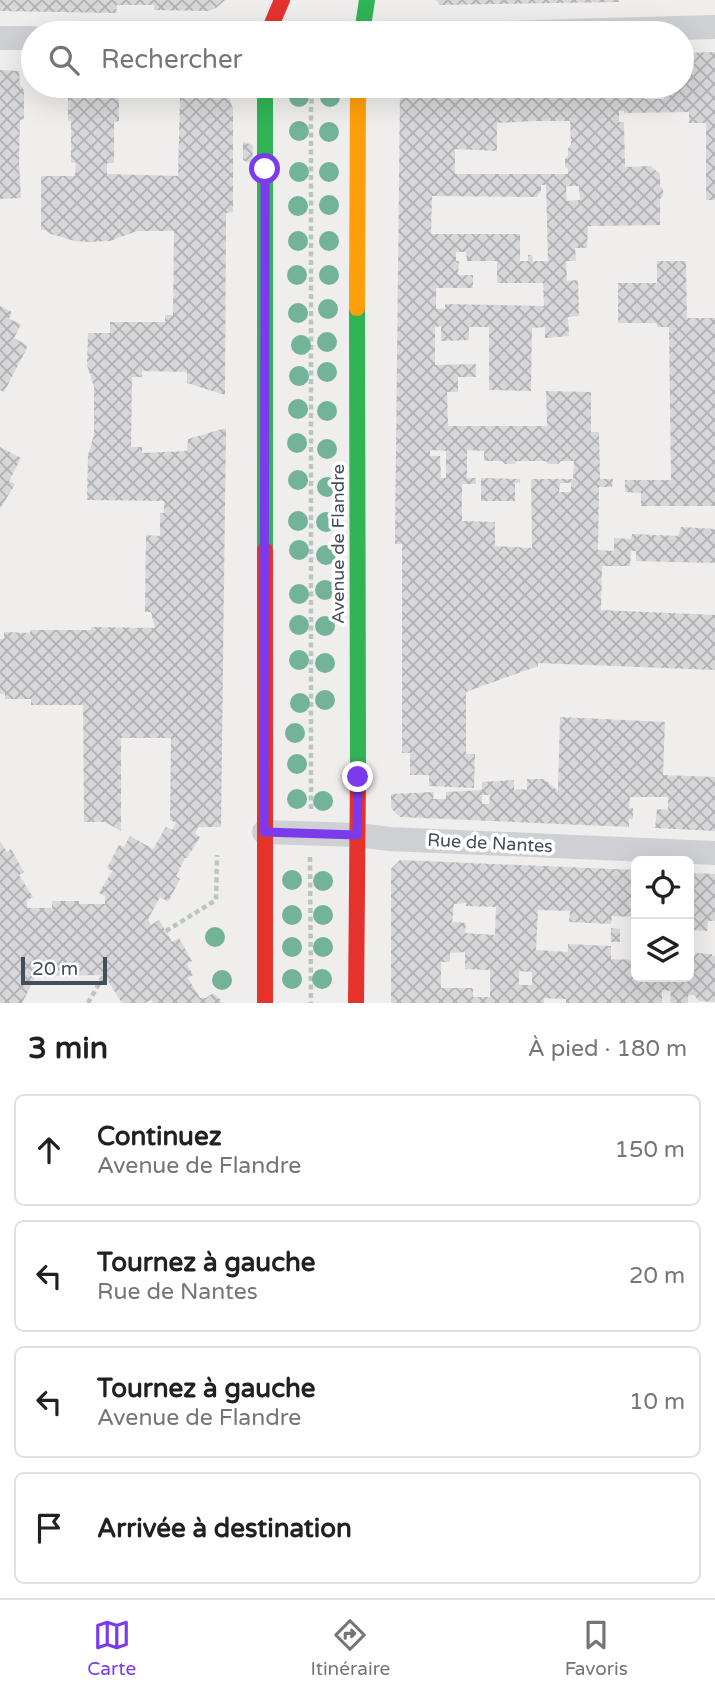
<!DOCTYPE html>
<html lang="fr">
<head>
<meta charset="utf-8">
<style>
  body { margin:0; font-family:"Varela Round",sans-serif; background:#f6f6f6; color:#202124 }
  .controls { position:absolute; right:21px; bottom:21px; display:grid; overflow:hidden; border-radius:10px; box-shadow:0 7px 28px #0002 }
  .controls button { width:63px; height:63px; display:grid; place-items:center; padding:0; border:0; border-bottom:2px solid #e0e0e0; background:#fff; color:#202124; font:35px sans-serif }
  .scale { position:absolute; left:21px; bottom:18px; width:86px; box-sizing:border-box; padding-left:7px; border:4px solid #434e5c; border-top:0; font-size:19px; line-height:24px; white-space:nowrap; color:#434e5c; -webkit-text-stroke:5px #fff; paint-order:stroke }
  .stop { position:absolute; width:21px; height:21px; margin:-16px; border:5px solid #7c3aed; border-radius:50%; background:#fff }
  .stop.end { background:#7c3aed; border-color:#fff; box-shadow:0 2px 7px #0008 }
  .list { margin:0; padding:0; list-style:none }
  h2 { display:flex; justify-content:space-between; align-items:center; height:91px; margin:0; padding:0 28px; font-size:30px }
  h2 small { font-size:23px; font-weight:400; color:#757577 }
  .list li { display:grid; grid-template-columns:46px 1fr auto; gap:21px; align-items:center; box-sizing:border-box; height:112px; margin:0 14px 14px; padding:0 14px; border:2px solid #e0e0e0; border-radius:10px }
  .list b { display:block; font-size:26px; white-space:nowrap }
  .list p { margin:0; font-size:23px; white-space:nowrap; color:#757577 }
  .list em { font-size:23px; font-style:normal; color:#757577 }
  .icon { flex:none; width:38px; height:38px; fill:none; stroke:currentColor; stroke-width:2; stroke-linecap:round; stroke-linejoin:round }
  .map { position:relative; flex:none; width:715px; height:1003px; overflow:hidden }
  .search { position:absolute; background:#fff; box-shadow:0 7px 28px #0002; left:21px; right:21px; top:21px; height:77px; display:flex; align-items:center; gap:18px; box-sizing:border-box; padding:0 24px; border-radius:38px; color:#757577; font-size:26px }
  .sheet { height:595px; background:#fff }
  nav { display:flex; justify-content:space-around; align-items:center; box-sizing:border-box; height:98px; border-top:2px solid #e0e0e0; background:#fff; font-size:19px; color:#757577 }
  nav a { display:grid; justify-items:center; gap:4px }
  nav .on { color:#7c3aed }
  .map>svg:first-child { display:block }
  .building { fill:url(#building-cross-hatch); fill-rule:evenodd }
  .lines { fill:none; stroke-linecap:round; stroke-linejoin:round }
  .path { stroke:#b8c6c2; stroke-width:4.5; stroke-dasharray:5 3.5; stroke-linecap:butt }
  .street { stroke:#ced0d4; stroke-width:24 }
  .fast { stroke:#30b455; stroke-width:16 }
  .slow { stroke:#ff9f0a; stroke-width:16 }
  .jam { stroke:#e5322d; stroke-width:16 }
  .tree { fill:#73b398 }
  .route { stroke:#7c3aed; stroke-width:9 }
  .labels { text-anchor:middle; dominant-baseline:central; stroke-width:7; stroke-linejoin:round; paint-order:stroke }
  .street-label { font-size:18px; fill:#434e5c; stroke:#fff }
</style>
</head>
<body>
<div class="map">
<svg width="715" height="1003" viewBox="0 0 715 1003">
  <defs>
    <pattern id="building-cross-hatch" width="8" height="8" patternUnits="userSpaceOnUse" patternTransform="scale(1.75)"><rect width="8" height="8" fill="#d7d7d9"/><path d="M0 0l8 8M0 8l8-8" fill="none" stroke="#b0b1b3"/></pattern>
  </defs>
  <rect width="100%" height="100%" fill="#efeeed"/>
  <path class="building" d="M0,0H225L216,8L208,11L154,10V5H117L116,13L0,11Z
    M436,0H619V2L440,5Z
    M715,52V200H706V123H689V112L624,113V111H619V122H624L625,167L651,166L660,174V186L663,189V196L660,199V225L588,226L587,248H575L576,261H566L567,281L578,280L579,316L568,317L569,336L545,338V327L532,328L531,391L489,390V327H469V340L441,341V326L435,327V365L476,364V377H458V392H447L448,426H547L546,391L591,392V432H599L600,479H613L612,487H599L598,550L614,551V538L631,539L632,534L678,536L681,527L715,529V563L636,561V551H631L630,566H602L601,610L715,615V670L538,663V666L466,692V754H475L474,788L429,786V775H410V753H402V544H395L400,86H428L429,94L437,86L444,91L441,96H483L482,86H657V93H644V99H664V86H682V53ZM533,121H570L571,145L568,148V156L565,159V166L568,169V174H455V149L497,151V123ZM541,185H546L548,261H533L532,255H528V261H520V234H431L432,196L537,197L541,190ZM566,186H579L580,200L567,201ZM456,252H466L467,261H497V283H543L544,306L445,304V309H436V288H473V275H458L459,261H456ZM430,450L446,451V478H441L440,456H430ZM467,450L484,451V461H502L505,464H514L517,461H546L549,464H558L561,461H574L573,479H531L532,548L495,546V522L462,521V484H476V478H467ZM560,483H571V492H559Z
    M0,70L19,71L20,85L24,90V119L20,120L19,162L21,198L0,199Z
    M100,86L114,87L119,92V121L114,122V163H107V174L178,176L180,99L176,94H163L158,89V86H225L233,109V212L226,213L225,395L187,383V372L142,371V377H132L131,447H142V453L187,451L188,439L226,428L221,827H198L195,834L200,837L187,858H185L176,876L180,879L179,881L168,902L160,897L148,919L151,925L159,920L172,942L179,938L192,961L187,964L193,975L188,978L200,998H206L213,993L221,1000L220,1003H153L151,1000L145,1003H122L104,975L36,976L22,1003H0V841L7,852L11,849L24,872L19,875L33,897L27,900V908H52V901H79V904H105V896L99,893L112,871L107,868L119,845L124,847L130,836L153,849L166,827L172,830L176,823L170,820L171,738H121V831L105,822H84L83,705H31V699H5V694H0V639H4V632L30,633V630H91V627L155,628L151,612H145L146,535L160,536V513H164V501L87,500L88,455L94,435V387L87,365L88,333H110V322H165V315H173L174,231H137L110,241L89,242L75,241L51,234L45,230H41V176H75L76,162L71,163V121L68,120V92L73,87Z
    M243,142L253,145L252,164L243,160Z
    M657,261H686L687,318H715V506H641V493L625,492V480H671L669,327H657V323H618V283H657Z
    M0,306L12,312L9,319L21,324L14,338L28,346L4,392L0,390Z
    M0,447L21,458L9,481L15,484L0,509Z
    M481,478L520,479V483H515V501H481Z
    M560,717L665,722L663,775L715,777V831L655,828L657,809L668,810V797H630L629,808H633V819H629V827L400,817L391,808V794L434,792L433,799H446V792L482,790V782L514,780V790L520,789L527,790V779H544L558,791ZM482,795H490L489,804H482Z
    M400,860L636,870V917L612,916L611,924L569,922L570,911L538,910L536,950L568,952V944L611,946V959L636,960V977H689V955L695,956V953L712,954V956H715V1002L699,1001L694,995H688V1003H670L671,991L662,990V1003H566V999L544,998V1003H391V869ZM466,903V906L496,907L495,935L465,933L466,923L452,922L454,904ZM465,952V969L490,970V997H473V988H441V962H450V953ZM519,971L532,972V985H519Z
    M689,873L715,874V921H708L707,931L689,930Z
    M611,928L620,929V942H611Z"/>
  <g class="lines">
    <path class="path" d="M311,809V107L313,86
      M310,857L311,1003
      M166,931L216,900L217,855
      M88,1003L104,975"/>
    <path class="street" d="M501,33L715,27
      M0,38H33
      M264,832L357,835L390,839L715,853"/>
    <path class="fast" d="M362,33L367,0
      M265,86V550
      M357,308L358,772"/>
    <path class="slow" d="M357,308L358,86"/>
    <path class="jam" d="M268,33L282,0
      M265,550V1003
      M356,1003L358,772"/>
  </g>
  <g class="tree">
    <circle cx="299" cy="97" r="10"/>
    <circle cx="330" cy="97" r="10"/>
    <circle cx="299" cy="131" r="10"/>
    <circle cx="329" cy="132" r="10"/>
    <circle cx="299" cy="172" r="10"/>
    <circle cx="329" cy="172" r="10"/>
    <circle cx="329" cy="205" r="10"/>
    <circle cx="298" cy="206" r="10"/>
    <circle cx="298" cy="241" r="10"/>
    <circle cx="329" cy="241" r="10"/>
    <circle cx="297" cy="275" r="10"/>
    <circle cx="329" cy="275" r="10"/>
    <circle cx="328" cy="309" r="10"/>
    <circle cx="298" cy="313" r="10"/>
    <circle cx="327" cy="342" r="10"/>
    <circle cx="301" cy="345" r="10"/>
    <circle cx="327" cy="372" r="10"/>
    <circle cx="299" cy="376" r="10"/>
    <circle cx="298" cy="409" r="10"/>
    <circle cx="327" cy="411" r="10"/>
    <circle cx="297" cy="443" r="10"/>
    <circle cx="327" cy="449" r="10"/>
    <circle cx="298" cy="480" r="10"/>
    <circle cx="327" cy="487" r="10"/>
    <circle cx="298" cy="521" r="10"/>
    <circle cx="326" cy="522" r="10"/>
    <circle cx="299" cy="550" r="10"/>
    <circle cx="326" cy="555" r="10"/>
    <circle cx="325" cy="590" r="10"/>
    <circle cx="299" cy="594" r="10"/>
    <circle cx="299" cy="625" r="10"/>
    <circle cx="325" cy="626" r="10"/>
    <circle cx="299" cy="660" r="10"/>
    <circle cx="325" cy="663" r="10"/>
    <circle cx="325" cy="700" r="10"/>
    <circle cx="300" cy="703" r="10"/>
    <circle cx="295" cy="733" r="10"/>
    <circle cx="297" cy="764" r="10"/>
    <circle cx="297" cy="799" r="10"/>
    <circle cx="323" cy="801" r="10"/>
    <circle cx="292" cy="880" r="10"/>
    <circle cx="323" cy="881" r="10"/>
    <circle cx="292" cy="915" r="10"/>
    <circle cx="323" cy="915" r="10"/>
    <circle cx="215" cy="937" r="10"/>
    <circle cx="292" cy="947" r="10"/>
    <circle cx="323" cy="947" r="10"/>
    <circle cx="292" cy="979" r="10"/>
    <circle cx="322" cy="979" r="10"/>
    <circle cx="222" cy="980" r="10"/>
  </g>
  <g class="lines">
    <path class="route" d="M265,169L264,832L357,835L358,777"/>
  </g>
  <g class="labels">
    <g class="street-label">
      <text transform="translate(338 544) rotate(-90)">Avenue de Flandre</text>
      <text transform="translate(490 843) rotate(3)">Rue de Nantes</text>
    </g>
  </g>
</svg>
<div class="controls">
<button><svg class="icon" aria-label="locate" viewBox="0 0 24 24"><circle cx="12" cy="12" r="6"/><path d="M12 2v4M12 18v4M2 12h4M18 12h4"/></svg></button>
<button><svg class="icon" aria-label="layers" viewBox="0 0 24 24"><path d="M12 4l9 5-9 5-9-5zM3 14l9 5 9-5"/></svg></button>
</div>
<div class="scale">20 m</div>
<div class="stop" style="left:265px;top:169px"></div>
<div class="stop end" style="left:358px;top:777px"></div>
<div class="search"><svg class="icon" aria-label="search" viewBox="0 0 24 24"><circle cx="10" cy="10" r="6"/><path d="M15 15l6 6"/></svg>Rechercher</div>
</div>
<section class="sheet">
<h2>3 min<small>À pied · 180 m</small></h2>
<ul class="list">
<li><svg class="icon" aria-label="ahead" viewBox="0 0 24 24"><path d="M12 20V5M6 11l6-6 6 6"/></svg><div><b>Continuez</b><p>Avenue de Flandre</p></div><em>150 m</em></li>
<li><svg class="icon" aria-label="left" viewBox="0 0 24 24"><path d="M17 20v-9H6M10 6l-5 5 5 5"/></svg><div><b>Tournez à gauche</b><p>Rue de Nantes</p></div><em>20 m</em></li>
<li><svg class="icon" aria-label="left" viewBox="0 0 24 24"><path d="M17 20v-9H6M10 6l-5 5 5 5"/></svg><div><b>Tournez à gauche</b><p>Avenue de Flandre</p></div><em>10 m</em></li>
<li><svg class="icon" aria-label="arrive" viewBox="0 0 24 24"><path d="M6 21V4h12l-3 4 3 4H6"/></svg><div><b>Arrivée à destination</b></div></li>
</ul>
</section>
<nav>
<a class="on"><svg class="icon" aria-label="map" viewBox="0 0 24 24"><path d="M3 6l6-2 6 2 6-2v14l-6 2-6-2-6 2zM9 4v14M15 6v14"/></svg>Carte</a>
<a><svg class="icon" aria-label="directions" viewBox="0 0 24 24"><path d="M12 3l9 9-9 9-9-9zM9 14v-3h6M13 9l2 2-2 2"/></svg>Itinéraire</a>
<a><svg class="icon" aria-label="saved" viewBox="0 0 24 24"><path d="M7 4h10v16l-5-4-5 4z"/></svg>Favoris</a>
</nav>
</body>
</html>
